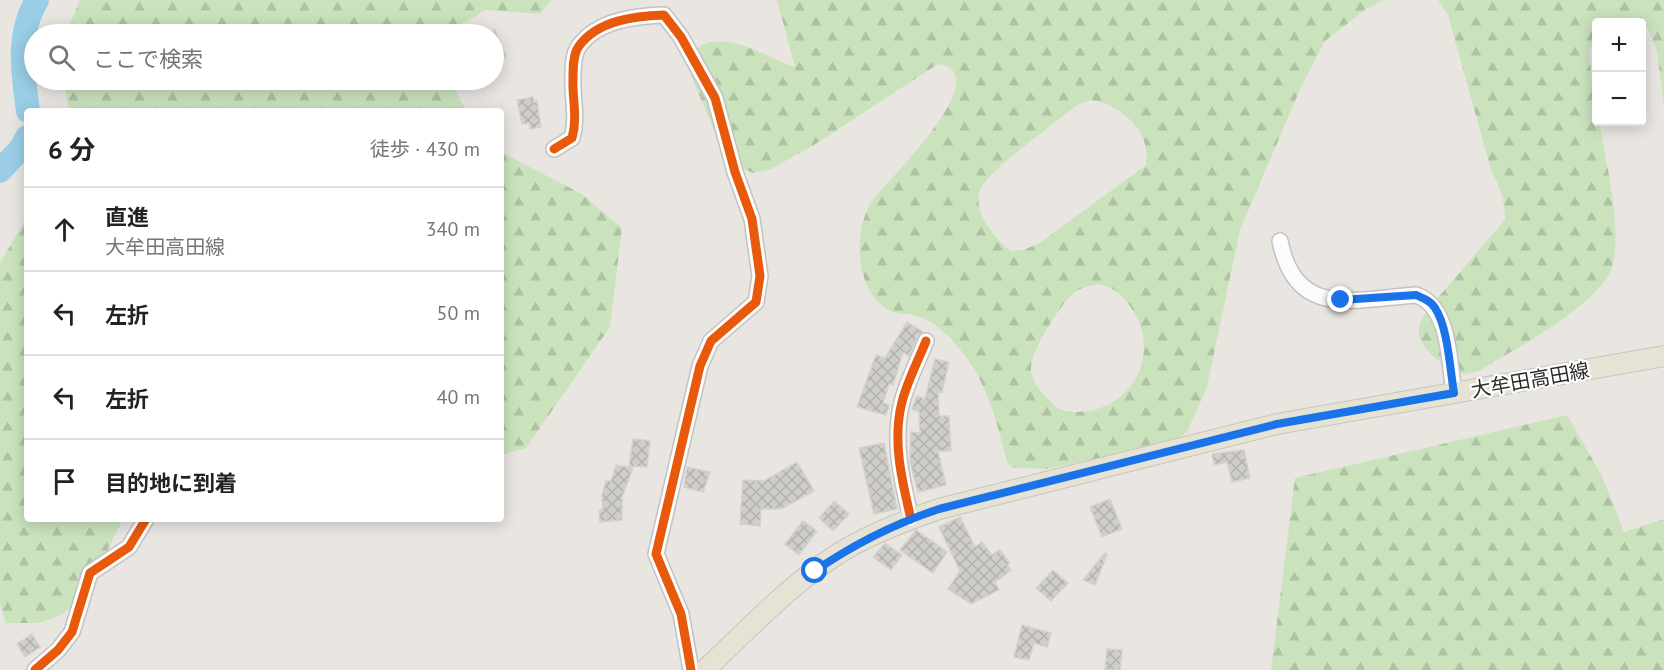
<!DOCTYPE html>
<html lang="ja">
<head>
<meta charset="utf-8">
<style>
  body { margin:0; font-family:"PT Sans","Noto Sans JP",sans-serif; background:#f2f2f2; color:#222 }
  .controls { position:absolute; right:18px; top:18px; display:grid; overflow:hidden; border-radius:6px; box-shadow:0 3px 15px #0003 }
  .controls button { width:54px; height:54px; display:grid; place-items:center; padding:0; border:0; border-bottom:2px solid #e0e0e0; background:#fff; color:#222; font:30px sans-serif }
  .stop { position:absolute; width:18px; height:18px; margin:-14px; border:4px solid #1a73e8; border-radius:50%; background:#fff }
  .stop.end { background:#1a73e8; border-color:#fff; box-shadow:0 2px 6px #0008 }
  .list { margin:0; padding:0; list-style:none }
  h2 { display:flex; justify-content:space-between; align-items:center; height:78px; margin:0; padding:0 24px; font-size:26px }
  h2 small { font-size:20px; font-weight:400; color:#767676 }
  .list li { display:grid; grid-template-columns:39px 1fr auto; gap:18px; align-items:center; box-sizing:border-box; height:84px; padding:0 24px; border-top:2px solid #e0e0e0 }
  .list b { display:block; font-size:22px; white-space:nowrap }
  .list p { margin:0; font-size:20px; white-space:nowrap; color:#767676 }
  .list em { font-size:20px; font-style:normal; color:#767676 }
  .icon { flex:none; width:33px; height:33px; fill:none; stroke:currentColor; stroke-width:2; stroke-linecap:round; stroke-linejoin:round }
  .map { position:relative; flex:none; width:1664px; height:670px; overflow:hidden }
  .search { position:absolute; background:#fff; box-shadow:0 3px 15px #0003; left:24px; top:24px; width:480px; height:66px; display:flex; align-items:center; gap:15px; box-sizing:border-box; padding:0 21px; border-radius:33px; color:#767676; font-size:22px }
  .panel { position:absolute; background:#fff; box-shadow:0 3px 15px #0003; left:24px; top:108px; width:480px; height:414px; border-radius:6px }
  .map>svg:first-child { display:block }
  .forest { fill:url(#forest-firs); fill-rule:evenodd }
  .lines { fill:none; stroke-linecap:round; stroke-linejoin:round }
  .river { stroke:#9acee6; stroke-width:24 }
  .building { fill:url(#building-cross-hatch); stroke:#d4d2ce; stroke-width:1.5 }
  .minor-casing { stroke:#c3c2c2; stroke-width:18 }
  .major-casing { stroke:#c5c4c2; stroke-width:22 }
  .minor { stroke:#fcfbfb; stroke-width:15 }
  .major { stroke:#e6e3d5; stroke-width:20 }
  .cycleway-casing { stroke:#fff; stroke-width:13 }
  .cycleway { stroke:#e8590c; stroke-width:9 }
  .route { stroke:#1a73e8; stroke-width:8 }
  .labels { text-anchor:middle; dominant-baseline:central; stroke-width:4.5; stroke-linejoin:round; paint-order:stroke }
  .street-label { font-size:20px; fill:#2b2b2b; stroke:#fff }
</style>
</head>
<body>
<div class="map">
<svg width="1664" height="670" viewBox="0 0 1664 670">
  <defs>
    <pattern id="forest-firs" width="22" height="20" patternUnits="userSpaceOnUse" patternTransform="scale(1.5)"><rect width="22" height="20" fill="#cae3bd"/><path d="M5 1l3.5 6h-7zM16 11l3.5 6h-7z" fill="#aec3a3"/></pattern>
    <pattern id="building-cross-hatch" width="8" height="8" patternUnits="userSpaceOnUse" patternTransform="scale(1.5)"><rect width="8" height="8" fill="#d0cecb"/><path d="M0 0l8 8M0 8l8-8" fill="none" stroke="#b3b1ae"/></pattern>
  </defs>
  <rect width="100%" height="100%" fill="#e9e6e2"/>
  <path class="forest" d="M80,0H551L540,14L486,10L458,26L456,34H66Z
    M777,0H1384L1366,9L1325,41L1301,87L1240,230L1207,387L1187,432L1177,439L1153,447L1046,469L1013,468L1007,461C994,413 986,376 951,339C942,329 926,317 913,315C906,313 897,314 891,311C862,297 857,259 861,231C862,222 867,208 872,201C885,183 1000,73 938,64L814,145L771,169L753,173L727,162L691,75L690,55C716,22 765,57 795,67ZM1091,100C1121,104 1154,134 1145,166L1038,244L1023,250L1011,251C994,237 971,212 981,188C988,171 1060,119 1079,104ZM1098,284C1113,287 1121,294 1130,306C1163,351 1134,410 1079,412C1070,412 1059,411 1053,404C1044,395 1032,384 1031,370C1030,351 1059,308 1072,294C1079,288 1089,286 1098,284Z
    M1438,0H1664V106L1657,51L1648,29L1642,22H1596V39L1589,50L1596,122H1599C1605,157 1627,245 1608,276C1586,312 1515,349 1479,371C1472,372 1467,375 1460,373C1446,368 1421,350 1419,334C1418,324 1424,316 1429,308L1505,220C1505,201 1500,187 1491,170L1448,15Z
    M64,80H451L466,111H69Z
    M501,152L582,194L622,228L610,327L526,448L501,455Z
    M27,217V519H123L84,598L59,616L38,623H6L0,603V263Z
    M1567,415L1602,476L1624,532L1664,519V670H1271L1295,478Z"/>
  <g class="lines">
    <path class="river" d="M28,111C23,73 16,35 37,0
      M0,171L21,148L27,137"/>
  </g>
  <path class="building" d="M494,29L506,56L494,64Z
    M533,97L534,102L537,101L541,127L530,129V123L522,124L517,100Z
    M907,322L923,332L917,337L909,356L903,352L893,385L889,384L883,403L889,405L886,415L857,407L876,355L885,358Z
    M935,359L949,362L942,392L938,391L939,416H949L951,451H938L946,485L918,492L910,462L911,432L920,433L919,412L912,409L917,396L925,399Z
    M633,439L650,441L647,467L629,466Z
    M884,443L897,509L874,514L859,448Z
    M1244,450L1250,478L1232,482L1227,462L1214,465L1212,454Z
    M797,462L814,491L781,509H761L760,526L740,524L743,480L764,481Z
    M616,465L633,468L622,497V520L600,522L599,510L603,509L602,495L606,481H611Z
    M687,467L710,472L703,492L684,487Z
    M1110,499L1122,529L1102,537L1090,507Z
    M834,501L849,514L833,531L819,518Z
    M960,517L975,547L982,542L992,555L1000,550L1010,563L1007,565L1011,570L995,582L999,590L971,604L948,589L960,571L939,527Z
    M803,521L817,531L799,555L785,544Z
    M916,530L947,552L933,573L900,550Z
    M885,543L902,555L891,570L873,557Z
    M1105,553L1107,554L1095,585L1083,580Z
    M1053,570L1068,583L1051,601L1036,588Z
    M1022,625L1051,633L1047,647L1034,643L1029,660L1014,657Z
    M32,634L40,647L25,657L17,644Z
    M1107,649L1122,650L1120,670H1105Z"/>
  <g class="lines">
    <defs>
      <path id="minor" d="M554,149L572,138C578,117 572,99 573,78C573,68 573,54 579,46C598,20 635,16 664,15L681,37L715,98L735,172L752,219L760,276L756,302L711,341L700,366L656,554L681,614L691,670
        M1280,241C1296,320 1355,299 1416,295C1450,306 1449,362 1454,393
        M911,519C902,481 892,441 902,402C907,382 918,361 926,341
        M35,670L58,650L72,632L90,573L129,547L146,519"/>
      <path id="major" d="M705,670C751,627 798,575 853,545C880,530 910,519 939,509L1277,424L1664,356"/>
    </defs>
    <use href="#minor" class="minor-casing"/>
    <use href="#major" class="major-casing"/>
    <use href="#minor" class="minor"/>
    <use href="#major" class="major"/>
    <defs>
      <path id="cycleway" d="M554,149L572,138C578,117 572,99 573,78C573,68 573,54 579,46C598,20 635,16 664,15L681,37L715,98L735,172L752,219L760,276L756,302L711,341L700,366L656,554L681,614L691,670
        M911,519C902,481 892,441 902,402C907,382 918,361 926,341
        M35,670L58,650L72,632L90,573L129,547L146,519"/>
    </defs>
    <use href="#cycleway" class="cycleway-casing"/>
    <use href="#cycleway" class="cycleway"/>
  </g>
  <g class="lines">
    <path class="route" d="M815,571C854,544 894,524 939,509L1277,424L1454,393C1450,370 1448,327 1435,308C1431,301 1423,298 1416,295L1341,300"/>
  </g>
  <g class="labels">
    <g class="street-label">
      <text transform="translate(1530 380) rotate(-10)">大牟田高田線</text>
    </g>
  </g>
</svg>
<div class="controls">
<button>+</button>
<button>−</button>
</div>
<div class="stop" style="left:815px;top:571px"></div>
<div class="stop end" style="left:1341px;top:300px"></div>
<div class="search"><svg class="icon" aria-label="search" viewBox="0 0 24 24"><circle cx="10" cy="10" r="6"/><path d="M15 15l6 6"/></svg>ここで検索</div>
<section class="panel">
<h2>6 分<small>徒歩 · 430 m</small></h2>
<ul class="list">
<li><svg class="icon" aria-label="ahead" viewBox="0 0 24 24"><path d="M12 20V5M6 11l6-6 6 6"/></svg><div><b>直進</b><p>大牟田高田線</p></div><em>340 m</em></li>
<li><svg class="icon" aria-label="left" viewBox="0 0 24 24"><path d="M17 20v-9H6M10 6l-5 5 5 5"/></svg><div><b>左折</b></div><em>50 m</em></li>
<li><svg class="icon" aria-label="left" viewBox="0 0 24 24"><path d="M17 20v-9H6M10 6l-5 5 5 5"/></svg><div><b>左折</b></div><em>40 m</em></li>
<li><svg class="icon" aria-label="arrive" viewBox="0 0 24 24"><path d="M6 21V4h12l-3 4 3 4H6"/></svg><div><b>目的地に到着</b></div></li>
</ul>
</section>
</div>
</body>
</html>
